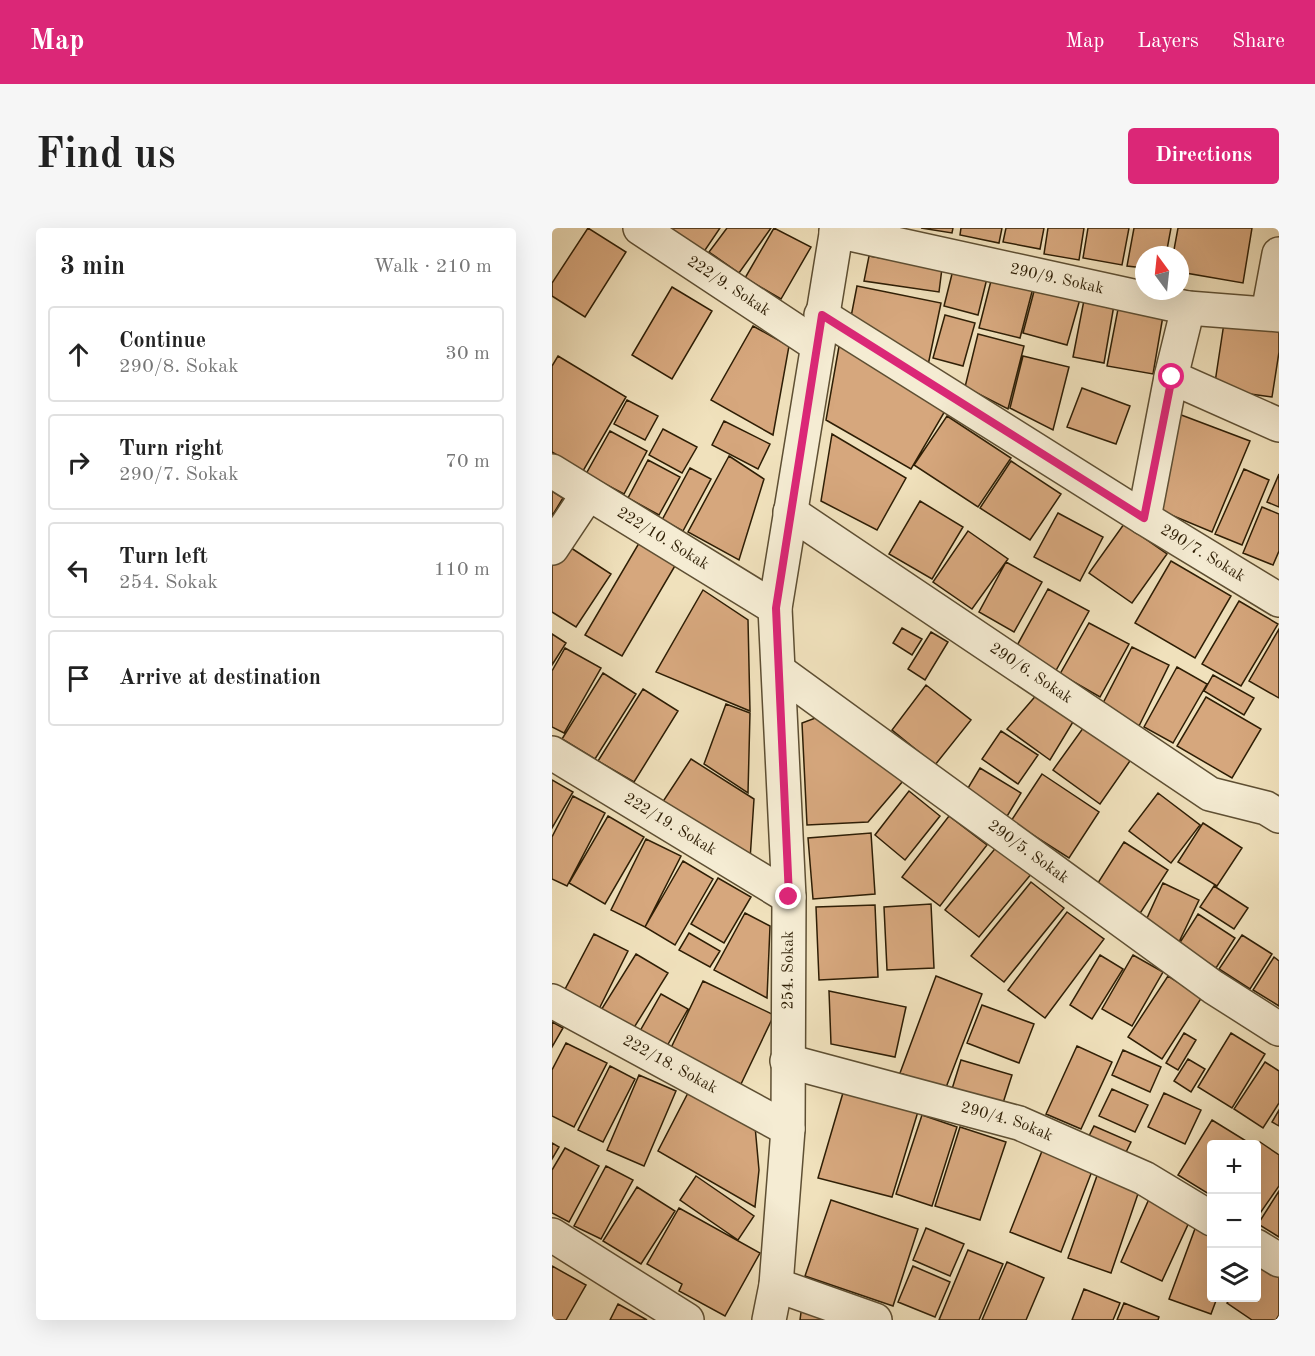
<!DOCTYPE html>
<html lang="en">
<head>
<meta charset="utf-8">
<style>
  body { margin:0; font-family:"Old Standard TT",serif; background:#f6f6f6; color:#222 }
  .controls { position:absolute; right:18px; bottom:18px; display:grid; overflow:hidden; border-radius:6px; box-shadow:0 6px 24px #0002 }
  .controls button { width:54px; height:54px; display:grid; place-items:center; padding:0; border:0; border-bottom:2px solid #e0e0e0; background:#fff; color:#222; font:30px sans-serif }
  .compass { position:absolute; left:583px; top:18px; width:54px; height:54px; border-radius:50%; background:#fff; box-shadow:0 6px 24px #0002; rotate:345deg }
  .stop { position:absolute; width:18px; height:18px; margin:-14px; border:4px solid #db2777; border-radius:50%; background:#fff }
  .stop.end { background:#db2777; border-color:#fff; box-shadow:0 2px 6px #0008 }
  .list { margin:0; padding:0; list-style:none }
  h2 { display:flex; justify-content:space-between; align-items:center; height:78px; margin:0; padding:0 24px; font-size:26px }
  h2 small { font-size:20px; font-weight:400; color:#767676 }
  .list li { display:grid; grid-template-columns:39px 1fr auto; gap:18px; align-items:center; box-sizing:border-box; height:96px; margin:0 12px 12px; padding:0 12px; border:2px solid #e0e0e0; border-radius:6px }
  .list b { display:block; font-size:22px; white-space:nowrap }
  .list p { margin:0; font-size:20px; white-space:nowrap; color:#767676 }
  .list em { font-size:20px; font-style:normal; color:#767676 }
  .icon { flex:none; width:33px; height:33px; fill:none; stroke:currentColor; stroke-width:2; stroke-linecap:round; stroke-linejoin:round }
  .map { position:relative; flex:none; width:727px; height:1092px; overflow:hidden; border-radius:6px }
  header { display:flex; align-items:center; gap:36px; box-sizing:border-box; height:84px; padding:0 30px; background:#db2777; color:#fff }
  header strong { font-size:28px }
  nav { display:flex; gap:33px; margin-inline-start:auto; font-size:21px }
  .intro { display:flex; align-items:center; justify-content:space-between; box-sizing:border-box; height:144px; padding:0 36px }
  h1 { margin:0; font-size:42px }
  .button { padding:15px 27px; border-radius:6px; background:#db2777; color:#fff; font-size:21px; font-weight:700 }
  main { display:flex; gap:36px; padding:0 36px }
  aside { flex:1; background:#fff; border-radius:6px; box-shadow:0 6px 24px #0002 }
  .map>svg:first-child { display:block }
  .building { fill:#d6a77d; stroke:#2e1e05; stroke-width:1.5 }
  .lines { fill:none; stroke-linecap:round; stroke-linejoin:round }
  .minor-casing { stroke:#5e4f33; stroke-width:36 }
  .minor { stroke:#f5ecd3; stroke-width:33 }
  .route { stroke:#db2777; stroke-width:8 }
  .labels { text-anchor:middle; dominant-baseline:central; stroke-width:6; stroke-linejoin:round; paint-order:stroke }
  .street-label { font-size:16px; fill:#2e1e05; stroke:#f5ecd3 }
</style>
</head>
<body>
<header>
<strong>Map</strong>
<nav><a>Map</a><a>Layers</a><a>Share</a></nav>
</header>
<div class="intro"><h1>Find us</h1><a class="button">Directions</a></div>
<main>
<aside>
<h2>3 min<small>Walk · 210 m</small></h2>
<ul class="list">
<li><svg class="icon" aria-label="ahead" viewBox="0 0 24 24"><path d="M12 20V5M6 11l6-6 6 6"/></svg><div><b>Continue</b><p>290/8. Sokak</p></div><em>30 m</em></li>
<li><svg class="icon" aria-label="right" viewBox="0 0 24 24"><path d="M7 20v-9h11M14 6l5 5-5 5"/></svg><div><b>Turn right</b><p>290/7. Sokak</p></div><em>70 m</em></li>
<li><svg class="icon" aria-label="left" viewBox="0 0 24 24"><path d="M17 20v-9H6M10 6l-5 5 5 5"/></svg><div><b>Turn left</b><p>254. Sokak</p></div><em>110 m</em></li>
<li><svg class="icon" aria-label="arrive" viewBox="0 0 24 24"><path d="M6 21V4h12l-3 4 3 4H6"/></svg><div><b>Arrive at destination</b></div></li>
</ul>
</aside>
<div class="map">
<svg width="727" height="1092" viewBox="0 0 727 1092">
  <rect width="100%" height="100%" fill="#f0e1bc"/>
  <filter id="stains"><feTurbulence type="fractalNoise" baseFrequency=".00333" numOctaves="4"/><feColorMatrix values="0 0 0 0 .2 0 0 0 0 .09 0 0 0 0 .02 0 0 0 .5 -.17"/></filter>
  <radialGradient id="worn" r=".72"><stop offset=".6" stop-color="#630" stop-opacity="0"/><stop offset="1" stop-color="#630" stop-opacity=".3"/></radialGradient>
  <path class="building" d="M36,0L74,24L33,89L0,68V55Z
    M112,0H168L149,28Z
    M175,0H219L187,45L157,24Z
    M222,0L259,19L229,71L193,50Z
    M369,0H401L400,5Z
    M409,0H450L447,15L408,7Z
    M454,0H492L488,21L451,14Z
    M496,0H532L527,32L492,26Z
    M536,0H577L570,37L531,30Z
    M582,0H619L614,27H592V40L575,38Z
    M626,0H700L691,55L628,44V27H621Z
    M317,28L390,40L387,64L312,53Z
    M404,30L438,38L426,87L392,78Z
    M441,45L482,56L468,110L427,100Z
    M485,52L530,64L515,117L471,105Z
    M305,58L389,75L375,142L297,99Z
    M120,59L160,83L120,151L80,127Z
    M532,72L562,77L552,135L521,129Z
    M566,81L611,88L601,146L555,138Z
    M393,87L423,95L411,138L381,130Z
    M672,95L727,103V124L720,169L662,161Z
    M201,98L237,118L221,207L159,172Z
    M426,106L472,118L456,181L413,159Z
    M289,107L400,171L359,241L274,192Z
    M6,128L74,169L31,243L0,224V138Z
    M471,128L517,139L501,202L458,180Z
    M530,160L578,178L564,216L515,199Z
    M75,172L106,188L93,212L62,196Z
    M624,185L698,213L660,304L600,279Z
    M395,188L459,230L426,279L362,237Z
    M172,193L218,216L206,241L160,217Z
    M111,201L145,219L130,245L97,227Z
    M58,203L95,223L72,266L34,246Z
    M280,206L354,250L325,302L269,273Z
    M177,228L212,251L187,332L136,304Z
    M96,232L128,249L107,287L76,270Z
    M459,233L509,266L478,312L428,280Z
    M138,240L159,251L131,303L110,292Z
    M692,241L717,252L690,317L663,306Z
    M727,246V279L715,274Z
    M0,263L11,270L0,288Z
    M368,273L411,299L380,351L337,326Z
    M710,279L727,286V323L721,337L691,325Z
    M506,285L551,309L528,353L482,329Z
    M572,296L615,326L580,375L537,345Z
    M416,303L456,331L420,381L381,354Z
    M90,310L127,331L70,428L33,407Z
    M13,316L59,346L24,399L0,384V337Z
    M619,333L679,368L643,430L583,395Z
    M454,334L490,354L462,404L427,384Z
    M496,361L537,383L502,446L462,423Z
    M151,362L196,392L198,483L104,444Z
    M687,373L726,396L689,458L650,436Z
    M537,395L577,416L548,469L508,446Z
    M350,400L370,411L360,427L341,415Z
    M727,401V470L697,453Z
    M379,404L396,414L373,452L356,441Z
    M0,406L14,415L0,437Z
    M580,419L617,437L587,498L549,479Z
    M13,420L49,440L12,505L0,499V443Z
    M625,439L655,456L621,515L592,499Z
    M51,445L84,466L43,531L10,511Z
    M661,447L702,470L692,487L652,463Z
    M374,457L419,492L383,537L340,502Z
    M91,461L126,483L82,554L46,533Z
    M487,464L524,489L498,532L455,501Z
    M654,469L709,501L680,550L625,518Z
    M174,476L198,485L196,565L152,536Z
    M282,483L357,546L316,594L255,597L250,495Z
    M534,496L580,530L548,576L501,542Z
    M449,503L486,527L466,556L430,531Z
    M139,531L202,571L198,632L110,575Z
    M428,540L469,565L454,590L413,565Z
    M490,546L547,584L517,630L459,593Z
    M0,552L21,564L0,600Z
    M357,563L388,588L353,632L323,607Z
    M606,565L648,597L619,635L577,603Z
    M21,568L53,585L15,658L0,651V609Z
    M56,588L92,609L53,676L17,655Z
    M397,588L435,617L388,678L350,649Z
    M651,595L690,620L665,658L626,634Z
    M319,605L323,666L261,671L256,610Z
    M94,611L129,628L93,699L59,682Z
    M572,614L616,642L587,687L544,658Z
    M446,617L480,645L427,709L393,682Z
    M131,633L161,651L123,717L93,699Z
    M166,650L199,669L172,715L139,696Z
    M479,654L512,680L452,754L419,728Z
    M611,655L647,672L626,716L591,699Z
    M662,658L696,680L682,701L648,679Z
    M379,676L382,740L335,742L332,679Z
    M323,677L326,749L267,752L264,679Z
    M515,684L552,711L493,790L456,762Z
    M193,685L218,698L215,770L162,742Z
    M646,686L683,710L664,740L627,716Z
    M137,705L168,723L158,739L127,722Z
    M42,706L76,723L45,785L10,767Z
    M690,707L720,726L698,761L667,741Z
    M84,726L116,745L78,806L46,787Z
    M548,727L571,741L540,791L518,777Z
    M581,727L611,744L580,798L550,781Z
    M722,729L727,733V778L701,762Z
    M384,748L430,766L393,862L348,845Z
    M616,748L650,769L610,831L576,809Z
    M151,753L222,787L189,856L118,822Z
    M277,763L354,779L343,829L279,816Z
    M109,766L136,781L115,818L88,803Z
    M430,777L482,796L467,835L415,815Z
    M0,794L11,800L0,819Z
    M632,805L644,812L626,842L614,835Z
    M679,805L713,826L680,880L646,859Z
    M14,815L55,835L22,899L0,888V842Z
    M525,818L560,834L529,901L494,886Z
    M571,822L609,839L598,864L560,847Z
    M636,831L653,841L639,864L622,853Z
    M409,832L460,847L451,875L400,861Z
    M713,834L727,843V875L711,900L682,881Z
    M58,838L83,851L51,914L26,902Z
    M87,847L124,863L92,938L55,922Z
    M293,858L368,877L340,969L266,950Z
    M560,861L596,877L583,904L547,888Z
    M137,863L203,898L207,942L203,979L106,923Z
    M612,865L649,882L633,916L596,899Z
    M727,882V898L720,894Z
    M370,887L405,899L380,978L344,966Z
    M660,892L699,916H660V968L626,947Z
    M542,898L579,914L573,926L536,910Z
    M408,899L454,914L428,992L383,978Z
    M708,914L727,927V958L704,991V919Z
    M0,915L7,919L0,931Z
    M492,918L542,938L509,1024L458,1004Z
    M13,920L47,938L17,994L0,985V942Z
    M54,938L81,952L49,1011L22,998Z
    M547,942L589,957L559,1045L516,1030Z
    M144,948L202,988L186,1012L128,972Z
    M85,959L123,983L89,1036L51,1013Z
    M727,963V1009L706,996Z
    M597,971L639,990L610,1053L569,1034Z
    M279,972L366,1001L341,1078L253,1048Z
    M127,980L208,1025L173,1088L127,1063L130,1056L95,1036Z
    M644,998L660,1004V1070H665L659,1086L617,1071Z
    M374,1000L412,1016L398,1048L361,1032Z
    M416,1022L451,1036L427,1092H387Z
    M704,1033L727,1044V1087L724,1092H700L675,1075L679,1070H704Z
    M455,1034L492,1050L474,1092H430Z
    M0,1038L34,1057L14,1092H0Z
    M361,1038L398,1054L383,1089L346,1074Z
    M532,1061L568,1075L561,1092H520Z
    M572,1075L607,1089L606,1092H565Z
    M66,1076L95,1092H58Z
    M250,1077L298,1092H248Z"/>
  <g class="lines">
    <defs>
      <g id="minor">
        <path id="s1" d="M88,0L265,117"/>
        <path id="s2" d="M284,3L636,80L727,87"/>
        <path d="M716,85L727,26"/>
        <path id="s3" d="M269,87L592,290L727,372"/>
        <path d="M619,149L727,197"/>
        <path id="s4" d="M0,243L223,380"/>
        <path id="s5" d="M238,284L658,566L714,580L727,588"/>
        <path d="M592,290L619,149L636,80"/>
        <path d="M0,320L36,266"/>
        <path id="s6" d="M227,443L661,759L727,801"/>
        <path id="s7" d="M0,525L237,669"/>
        <path id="s8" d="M0,773L236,901"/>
        <path id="s9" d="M235,833L467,895L592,950L660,991"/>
        <path d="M0,1007L135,1092"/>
        <path d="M704,1018L727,1032"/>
        <path d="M224,1057L323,1092"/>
        <path id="s10" d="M217,1092L224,1057L236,901L237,669L223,380L285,0"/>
      </g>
    </defs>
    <use href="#minor" class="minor-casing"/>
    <use href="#minor" class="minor"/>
  </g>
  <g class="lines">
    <path class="route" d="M237,669L224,380L270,87L592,290L620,149"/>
  </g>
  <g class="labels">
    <g class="street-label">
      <text stroke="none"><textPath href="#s2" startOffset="226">290/9. Sokak</textPath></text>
      <text stroke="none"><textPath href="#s1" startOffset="106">222/9. Sokak</textPath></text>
      <text stroke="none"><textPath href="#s4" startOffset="130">222/10. Sokak</textPath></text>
      <text stroke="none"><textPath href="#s3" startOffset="450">290/7. Sokak</textPath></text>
      <text stroke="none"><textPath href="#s5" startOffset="290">290/6. Sokak</textPath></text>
      <text stroke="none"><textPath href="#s7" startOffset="138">222/19. Sokak</textPath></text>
      <text stroke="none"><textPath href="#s6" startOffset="308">290/5. Sokak</textPath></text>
      <text stroke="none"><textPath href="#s10" startOffset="351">254. Sokak</textPath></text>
      <text stroke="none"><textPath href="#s8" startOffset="134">222/18. Sokak</textPath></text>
      <text stroke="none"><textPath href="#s9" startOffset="228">290/4. Sokak</textPath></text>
    </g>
  </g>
  <rect width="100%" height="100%" filter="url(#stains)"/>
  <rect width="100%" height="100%" fill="url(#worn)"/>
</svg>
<div class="controls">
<button>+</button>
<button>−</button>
<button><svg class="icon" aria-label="layers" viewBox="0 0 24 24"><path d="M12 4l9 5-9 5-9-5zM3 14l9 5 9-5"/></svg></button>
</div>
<svg class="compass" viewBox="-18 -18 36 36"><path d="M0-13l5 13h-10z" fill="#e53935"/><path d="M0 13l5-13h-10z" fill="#767676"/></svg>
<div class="stop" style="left:620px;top:149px"></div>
<div class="stop end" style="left:237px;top:669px"></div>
</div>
</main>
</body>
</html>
